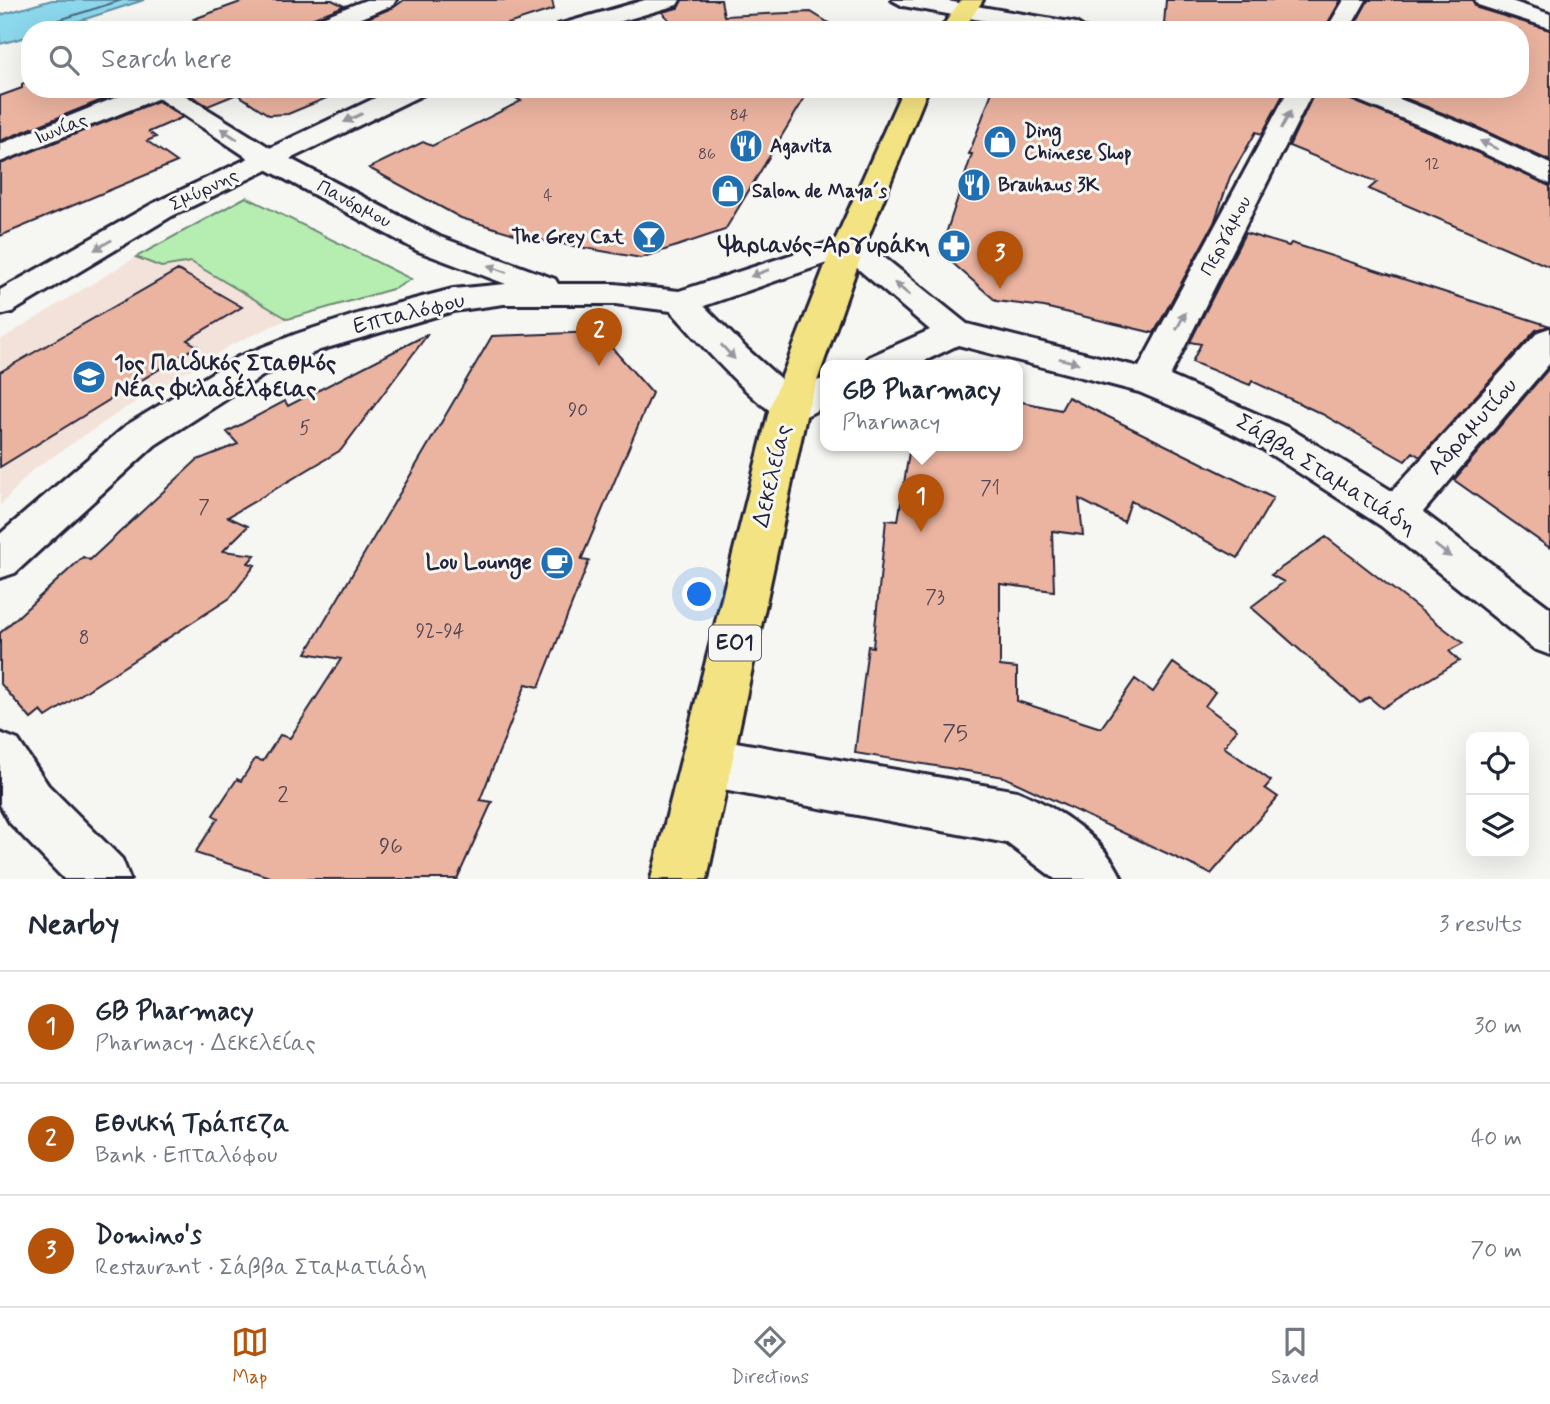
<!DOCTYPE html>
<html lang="en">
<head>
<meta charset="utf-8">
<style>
  body { margin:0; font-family:Mynerve,sans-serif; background:#f2f2f3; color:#1f2937 }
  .controls { position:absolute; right:21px; bottom:21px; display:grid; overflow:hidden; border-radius:14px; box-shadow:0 7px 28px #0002 }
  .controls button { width:63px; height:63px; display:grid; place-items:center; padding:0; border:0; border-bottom:2px solid #e0e1e3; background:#fff; color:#1f2937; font:35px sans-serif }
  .you { position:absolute; left:700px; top:595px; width:24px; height:24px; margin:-18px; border:5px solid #fff; border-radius:50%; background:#1a73e8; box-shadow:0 0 0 10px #1a73e833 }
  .badge { display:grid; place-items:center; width:46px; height:46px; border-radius:50%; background:#b45309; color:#fff; font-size:23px; font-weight:700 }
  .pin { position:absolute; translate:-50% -58px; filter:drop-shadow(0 2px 4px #0008) }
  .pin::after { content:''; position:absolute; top:37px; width:24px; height:21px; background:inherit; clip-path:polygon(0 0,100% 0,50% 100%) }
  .popup { position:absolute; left:820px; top:360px; width:203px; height:91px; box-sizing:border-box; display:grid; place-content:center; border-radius:14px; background:#fff; filter:drop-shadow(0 2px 5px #0005); font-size:23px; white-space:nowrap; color:#747a83 }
  .popup b { font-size:26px; color:#1f2937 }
  .popup::after { content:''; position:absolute; left:50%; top:100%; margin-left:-14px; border:14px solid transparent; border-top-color:#fff }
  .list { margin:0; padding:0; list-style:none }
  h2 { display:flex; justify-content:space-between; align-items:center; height:91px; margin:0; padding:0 28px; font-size:30px }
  h2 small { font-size:23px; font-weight:400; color:#747a83 }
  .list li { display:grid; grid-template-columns:46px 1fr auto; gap:21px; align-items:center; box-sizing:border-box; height:112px; padding:0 28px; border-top:2px solid #e0e1e3 }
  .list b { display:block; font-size:26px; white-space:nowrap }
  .list p { margin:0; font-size:23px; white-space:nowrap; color:#747a83 }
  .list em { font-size:23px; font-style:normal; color:#747a83 }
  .icon { flex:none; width:38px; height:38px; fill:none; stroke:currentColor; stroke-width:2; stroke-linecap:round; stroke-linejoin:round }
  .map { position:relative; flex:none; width:1550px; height:879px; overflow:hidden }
  .search { position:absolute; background:#fff; box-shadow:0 7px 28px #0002; left:21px; right:21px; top:21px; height:77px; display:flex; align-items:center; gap:18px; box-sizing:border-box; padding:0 24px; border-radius:28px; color:#747a83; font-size:26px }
  .sheet { height:427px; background:#fff }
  nav { display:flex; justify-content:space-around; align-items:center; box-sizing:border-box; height:98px; border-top:2px solid #e0e1e3; background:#fff; font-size:19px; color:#747a83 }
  nav a { display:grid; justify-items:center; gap:4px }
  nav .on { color:#b45309 }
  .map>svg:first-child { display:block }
  .built { fill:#f3e2d9 }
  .green { fill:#b6eeb1; stroke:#6c8876; stroke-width:2 }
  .water { fill:#8cd8ec; stroke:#628fa5; stroke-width:2 }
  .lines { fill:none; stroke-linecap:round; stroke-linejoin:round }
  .shore { stroke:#4c6b82; stroke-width:2 }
  .building { fill:#ebb4a0; stroke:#22223b; stroke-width:2 }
  .street-casing { stroke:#22223b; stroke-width:6 }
  .secondary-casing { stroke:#22223b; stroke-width:6 }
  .primary-casing { stroke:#22223b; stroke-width:6 }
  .street { fill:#f6f6f2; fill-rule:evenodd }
  .secondary { fill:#f6f6f2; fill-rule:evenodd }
  .primary { fill:#f4e382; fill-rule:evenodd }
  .oneway { fill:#9797a0 }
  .labels { text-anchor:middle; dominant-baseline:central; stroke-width:6; stroke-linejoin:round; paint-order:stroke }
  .far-number-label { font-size:16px; fill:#544654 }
  .far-street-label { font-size:19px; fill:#22223b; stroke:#f6f6f2 }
  .far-poi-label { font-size:19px; font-weight:bold; fill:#22223b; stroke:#f6f6f2; text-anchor:start }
  .number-label { font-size:19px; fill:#544654 }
  .shield { fill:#f6f6f2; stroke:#626272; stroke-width:2 }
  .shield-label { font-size:21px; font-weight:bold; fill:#22223b }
  .poi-label { font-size:23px; font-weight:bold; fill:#22223b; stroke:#f6f6f2; text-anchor:end }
  .street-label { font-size:23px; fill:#22223b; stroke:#f6f6f2 }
  .near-number-label { font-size:23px; fill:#544654 }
</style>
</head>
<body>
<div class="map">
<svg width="1550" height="879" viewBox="0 0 1550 879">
  <rect width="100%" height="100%" fill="#f6f6f2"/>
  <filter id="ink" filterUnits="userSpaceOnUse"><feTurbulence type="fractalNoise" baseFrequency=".0143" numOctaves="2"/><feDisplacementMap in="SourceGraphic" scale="14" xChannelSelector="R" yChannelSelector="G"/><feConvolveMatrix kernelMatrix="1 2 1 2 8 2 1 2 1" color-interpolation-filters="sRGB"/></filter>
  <g filter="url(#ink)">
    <path class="built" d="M136,257L161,267L191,262L288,319L231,345L124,409L31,471L0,506V340Z"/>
    <path class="green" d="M246,197L411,279L396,288L288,319L191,262L161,267L136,257Z"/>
    <path class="water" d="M52,0H144L51,30H30V36L0,44V15Z"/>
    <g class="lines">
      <path class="shore" d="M54,30L59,20L122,0"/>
    </g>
    <path class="building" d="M246,0H332L344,6L301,23L297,30H177L200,22L194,19Z
      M404,0H552L554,9L489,30H339L394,7Z
      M682,0H721L724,16L811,12L840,30H678L662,12L678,8Z
      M1166,0H1341L1324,30H1201L1164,24Z
      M1368,0H1472L1477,8L1550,30V161L1472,125L1382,89H1520V30H1352Z
      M30,81V89H129L0,141V96L22,88V84Z
      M180,89H338L331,92L336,94L288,114L269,115L237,94L208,106Z
      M500,89H810L725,230L641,258L528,238L461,218L369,168L423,142L432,146L521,101Z
      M993,89H1286L1262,134L1256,132L1230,177L1214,223L1154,333L1044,307L996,301L940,252L972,154H969Z
      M1316,89H1337L1341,96L1452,141L1550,186V267L1369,189L1377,182L1289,146Z
      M158,101L183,117L149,132L156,137L147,141L177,162L0,236V164Z
      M1245,233L1289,246L1291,243L1550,326L1536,330L1420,457L1413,452L1405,461L1322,414L1252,381L1250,385L1192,362L1201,344L1190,342Z
      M178,270L242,307L187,340L197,346L0,467V372Z
      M598,332L652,393L581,560L589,561L539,687L526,684L480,800L492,802L457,879H276L195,853L218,818L213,815L237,779L241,781L255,759L263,761L280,735L290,738L341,659L306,653L492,336Z
      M428,334L341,450L228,517L248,526L223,551L255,555L248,563L255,565L230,598L46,717L41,711L31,719L0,683V633L83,557L90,560L197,460L238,444L227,432L285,401L288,406Z
      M1550,367V548L1454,480Z
      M1068,397L1273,498L1238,558L1131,501L1124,522L1079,499L1083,535L1052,531L1054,591L1000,584V666L1017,668V701L1101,728L1135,679L1153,692L1173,663L1215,692L1205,706L1237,729L1224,747L1271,781L1265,788L1278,797L1211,874L1004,777L855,753L868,646L873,647L886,520L898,521L910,446H1017V401L1061,410Z
      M1326,537L1463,643L1449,651L1459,661L1382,708L1369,697L1360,703L1251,607L1284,582L1271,575Z"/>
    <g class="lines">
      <defs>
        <path id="street" d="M1344,0H1366L1349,30H1326Z
          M1475,0H1508L1550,14V28L1478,5Z
          M175,89L277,152L440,237L555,279L558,284H615L679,291L849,236L860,238L967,324L1139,367L1289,89H1314L1170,376L1289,428L1392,491L1538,332L1550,328V363L1423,512L1550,608V655L1534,649L1381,526L1261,448L1207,421L1139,392L958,345L914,366H864L869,357L930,330L844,257L704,306L748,350L793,390L825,378V406C815,411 801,420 790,420C767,421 689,331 671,311L615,304H504L453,311L320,350L264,375L155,445L15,573L0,578V534L127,425L238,357L296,334L357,314L453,289L506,284L418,251L257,164L146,90Z
          M0,733L18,740L48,785L122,859L130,879H64L10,823L0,805Z
          M707,737L1017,791C1058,808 1104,837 1122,879H1055L1007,843L707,787L689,780L682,762L689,744Z"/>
        <path id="secondary" d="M366,0H396L393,5L331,30H299L302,25Z
          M645,0H680L677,5L591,30H555L558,25Z
          M892,0H941L1076,23L1087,30H1036L903,6Z
          M137,89H172L169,94L0,162V144Z
          M394,89H427L424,94L172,216L12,312L0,315V290L152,204Z
          M1339,89H1374L1471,127L1550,164V184L1453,139L1342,94Z"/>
        <path id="primary" d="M961,0H983L963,30H940Z
          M903,89H928L865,245L808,407L707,879H651L770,407L833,245Z"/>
      </defs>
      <use href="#street" class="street-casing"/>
      <use href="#secondary" class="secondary-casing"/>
      <use href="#primary" class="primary-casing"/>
      <use href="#street" class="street"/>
      <use href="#secondary" class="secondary"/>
      <use href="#primary" class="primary"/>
    </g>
    <defs><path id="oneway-solid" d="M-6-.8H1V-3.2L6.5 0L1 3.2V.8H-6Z" transform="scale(1.75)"/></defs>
    <g class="oneway">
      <use href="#oneway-solid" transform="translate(353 118) rotate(155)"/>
      <use href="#oneway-solid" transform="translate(1286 120) rotate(-62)"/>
      <use href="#oneway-solid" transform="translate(229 134) rotate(-147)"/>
      <use href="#oneway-solid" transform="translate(1489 145) rotate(-155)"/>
      <use href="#oneway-solid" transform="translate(103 245) rotate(150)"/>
      <use href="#oneway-solid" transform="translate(497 269) rotate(-160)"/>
      <use href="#oneway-solid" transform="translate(760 273) rotate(160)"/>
      <use href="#oneway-solid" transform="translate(902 289) rotate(-141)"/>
      <use href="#oneway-solid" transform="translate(1181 321) rotate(-62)"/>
      <use href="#oneway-solid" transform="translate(728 352) rotate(47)"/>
      <use href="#oneway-solid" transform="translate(1069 361) rotate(14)"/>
      <use href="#oneway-solid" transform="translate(1443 551) rotate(38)"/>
    </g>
  </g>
  <defs>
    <symbol id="shop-disc" viewBox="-11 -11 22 22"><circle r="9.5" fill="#1f6fb2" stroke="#f6f6f2"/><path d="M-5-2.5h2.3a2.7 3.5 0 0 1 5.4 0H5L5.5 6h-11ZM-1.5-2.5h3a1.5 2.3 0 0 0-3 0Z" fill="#fff"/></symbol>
    <symbol id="restaurant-disc" viewBox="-11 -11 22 22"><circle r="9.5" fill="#1f6fb2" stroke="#f6f6f2"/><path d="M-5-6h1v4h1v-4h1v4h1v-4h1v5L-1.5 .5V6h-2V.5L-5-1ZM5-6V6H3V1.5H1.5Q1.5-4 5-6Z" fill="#fff"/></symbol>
    <symbol id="bar-disc" viewBox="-11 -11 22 22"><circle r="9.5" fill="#1f6fb2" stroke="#f6f6f2"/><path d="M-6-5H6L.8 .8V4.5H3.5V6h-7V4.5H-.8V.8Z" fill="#fff"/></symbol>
    <symbol id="pharmacy-disc" viewBox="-11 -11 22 22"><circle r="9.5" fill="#1f6fb2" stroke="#f6f6f2"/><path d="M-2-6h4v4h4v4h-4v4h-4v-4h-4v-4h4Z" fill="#fff"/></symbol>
    <symbol id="school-disc" viewBox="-11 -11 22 22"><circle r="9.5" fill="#1f6fb2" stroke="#f6f6f2"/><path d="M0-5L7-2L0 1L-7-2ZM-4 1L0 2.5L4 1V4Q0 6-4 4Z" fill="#fff"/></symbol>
    <symbol id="cafe-disc" viewBox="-11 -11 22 22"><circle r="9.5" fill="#1f6fb2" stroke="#f6f6f2"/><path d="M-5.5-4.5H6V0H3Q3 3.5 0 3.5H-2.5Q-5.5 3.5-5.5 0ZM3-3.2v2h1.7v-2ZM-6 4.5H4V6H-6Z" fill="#fff"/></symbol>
  </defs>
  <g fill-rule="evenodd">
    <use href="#shop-disc" x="981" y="123" width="38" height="38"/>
    <use href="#restaurant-disc" x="727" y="127" width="38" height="38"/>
    <use href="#restaurant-disc" x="955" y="166" width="38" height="38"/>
    <use href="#shop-disc" x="709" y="172" width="38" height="38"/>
    <use href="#bar-disc" x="630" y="218" width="38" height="38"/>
    <use href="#pharmacy-disc" x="935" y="227" width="38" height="38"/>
    <use href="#school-disc" x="70" y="358" width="38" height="38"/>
    <use href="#cafe-disc" x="538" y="544" width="38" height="38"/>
  </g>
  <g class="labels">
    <g class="far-number-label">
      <text x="739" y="115">84</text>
      <text x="707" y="154">86</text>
      <text x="1432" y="164">12</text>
      <text x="548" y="195">4</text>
    </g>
    <g class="far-street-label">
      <text transform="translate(61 129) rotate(-22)">Ιωνίας</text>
      <text transform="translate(204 190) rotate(-26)">Σμύρνης</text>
      <text transform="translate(354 204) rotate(28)">Πανόρμου</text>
      <text transform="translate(1226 236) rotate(-62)">Περγάμου</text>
    </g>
    <g class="far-poi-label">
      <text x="1024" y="131">Ding<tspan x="1024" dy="22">Chinese Shop</tspan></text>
      <text x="770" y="146">Agavita</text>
      <text x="998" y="185">Brauhaus 3K</text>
      <text x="752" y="191">Salon de Maya´s</text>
      <text x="624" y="237" text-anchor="end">The Grey Cat</text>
    </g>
    <g class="number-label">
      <text x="578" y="410">90</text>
      <text x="305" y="428">5</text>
      <text x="990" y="488">71</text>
      <text x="204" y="507">7</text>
      <text x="935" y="597">73</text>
      <text x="440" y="631">92-94</text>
      <text x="84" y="638">8</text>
    </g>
    <rect class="shield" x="709" y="625.5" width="52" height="35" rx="5"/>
    <g class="shield-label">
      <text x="735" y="643">ΕΟ1</text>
    </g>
    <g class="poi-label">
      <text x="930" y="246">Ψαριανός-Αργυράκη</text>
      <text x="114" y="364" text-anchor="start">1ος Παιδικός Σταθμός<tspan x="114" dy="26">Νέας Φιλαδέλφειας</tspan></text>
      <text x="532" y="563">Lou Lounge</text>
    </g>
    <g class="street-label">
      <text transform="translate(409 314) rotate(-14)">Επταλόφου</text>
      <text transform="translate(1473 427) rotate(-48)">Αδραμυτίου</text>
      <text transform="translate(1326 475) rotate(32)">Σάββα Σταματιάδη</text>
      <text transform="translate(773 476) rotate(-77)">Δεκελείας</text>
    </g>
    <g class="near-number-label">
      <text x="955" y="734">75</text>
      <text x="283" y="796">2</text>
      <text x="391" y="847">96</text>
    </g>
  </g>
</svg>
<div class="controls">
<button><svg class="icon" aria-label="locate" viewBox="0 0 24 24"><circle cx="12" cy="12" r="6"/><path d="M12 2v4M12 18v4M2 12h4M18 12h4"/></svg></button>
<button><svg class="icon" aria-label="layers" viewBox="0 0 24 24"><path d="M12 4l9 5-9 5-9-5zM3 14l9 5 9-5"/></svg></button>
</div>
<div class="you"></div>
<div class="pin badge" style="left:921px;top:532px">1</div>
<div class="popup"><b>GB Pharmacy</b>Pharmacy</div>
<div class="pin badge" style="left:599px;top:366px">2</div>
<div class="pin badge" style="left:1000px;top:289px">3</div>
<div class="search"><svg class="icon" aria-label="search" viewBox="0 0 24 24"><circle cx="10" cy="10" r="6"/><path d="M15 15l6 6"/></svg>Search here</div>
</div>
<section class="sheet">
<h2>Nearby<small>3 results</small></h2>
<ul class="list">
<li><span class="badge">1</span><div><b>GB Pharmacy</b><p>Pharmacy · Δεκελείας</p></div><em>30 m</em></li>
<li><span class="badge">2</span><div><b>Εθνική Τράπεζα</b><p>Bank · Επταλόφου</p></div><em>40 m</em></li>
<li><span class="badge">3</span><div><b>Domino's</b><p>Restaurant · Σάββα Σταματιάδη</p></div><em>70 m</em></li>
</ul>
</section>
<nav>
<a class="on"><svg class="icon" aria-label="map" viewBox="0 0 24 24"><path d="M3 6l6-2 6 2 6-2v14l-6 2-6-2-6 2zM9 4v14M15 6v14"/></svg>Map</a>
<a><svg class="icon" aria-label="directions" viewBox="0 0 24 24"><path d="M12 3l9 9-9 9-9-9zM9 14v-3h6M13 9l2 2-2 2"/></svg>Directions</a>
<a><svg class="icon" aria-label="saved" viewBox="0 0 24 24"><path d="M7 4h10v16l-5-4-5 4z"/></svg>Saved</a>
</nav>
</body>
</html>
